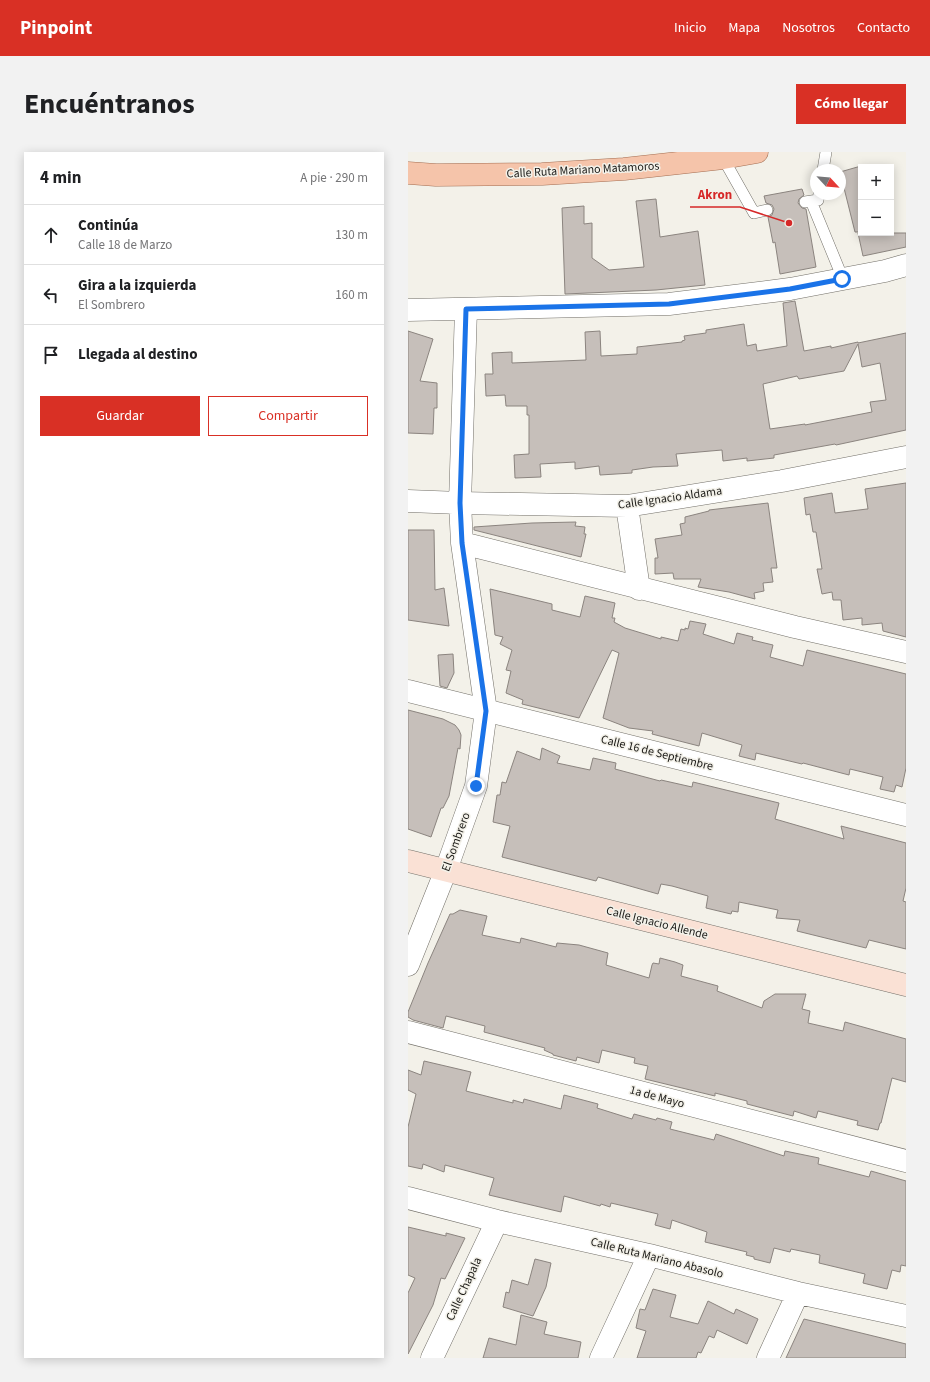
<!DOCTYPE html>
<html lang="es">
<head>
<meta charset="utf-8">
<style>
  body { margin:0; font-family:"Source Sans 3",sans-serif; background:#f2f2f2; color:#202124 }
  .controls { position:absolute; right:12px; top:12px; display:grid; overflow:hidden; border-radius:0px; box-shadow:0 2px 10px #0003 }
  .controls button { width:36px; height:36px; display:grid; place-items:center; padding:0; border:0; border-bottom:1px solid #e0e0e0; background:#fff; color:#202124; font:20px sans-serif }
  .compass { position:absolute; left:402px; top:12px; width:36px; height:36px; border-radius:50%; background:#fff; box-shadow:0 2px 10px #0003; rotate:116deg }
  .stop { position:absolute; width:12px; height:12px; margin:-9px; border:3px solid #1a73e8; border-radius:50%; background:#fff }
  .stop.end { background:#1a73e8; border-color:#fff; box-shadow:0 1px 4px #0008 }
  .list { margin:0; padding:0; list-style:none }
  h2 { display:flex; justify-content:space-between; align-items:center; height:52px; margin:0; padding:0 16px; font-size:17px }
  h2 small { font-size:13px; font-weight:400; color:#757577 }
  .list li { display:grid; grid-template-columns:26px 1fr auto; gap:12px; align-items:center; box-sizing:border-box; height:60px; padding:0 16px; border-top:1px solid #e0e0e0 }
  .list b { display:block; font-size:15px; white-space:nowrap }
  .list p { margin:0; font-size:13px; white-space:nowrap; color:#757577 }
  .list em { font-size:13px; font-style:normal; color:#757577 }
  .actions { display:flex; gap:8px; padding:12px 16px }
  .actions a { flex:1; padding:9px 0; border:1px solid #d93025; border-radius:0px; text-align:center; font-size:14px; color:#d93025 }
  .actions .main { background:#d93025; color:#fff }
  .icon { flex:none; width:22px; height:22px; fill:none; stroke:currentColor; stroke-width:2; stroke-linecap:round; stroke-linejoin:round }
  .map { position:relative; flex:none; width:498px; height:1206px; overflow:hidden; border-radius:0px }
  header { display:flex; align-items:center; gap:24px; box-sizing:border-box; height:56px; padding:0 20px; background:#d93025; color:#fff }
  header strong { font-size:19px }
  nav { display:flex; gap:22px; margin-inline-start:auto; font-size:14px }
  .intro { display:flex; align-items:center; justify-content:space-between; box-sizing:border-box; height:96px; padding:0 24px }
  h1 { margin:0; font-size:28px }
  .button { padding:10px 18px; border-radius:0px; background:#d93025; color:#fff; font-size:14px; font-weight:700 }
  main { display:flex; gap:24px; padding:0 24px }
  aside { flex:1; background:#fff; border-radius:0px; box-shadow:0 2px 10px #0003 }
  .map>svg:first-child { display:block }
  .building { fill:#c6bfba; stroke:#8b847f; fill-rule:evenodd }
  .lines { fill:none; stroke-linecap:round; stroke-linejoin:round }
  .lane-casing { stroke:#737069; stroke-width:12 }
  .street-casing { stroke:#737069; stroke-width:23 }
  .secondary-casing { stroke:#737069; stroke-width:23 }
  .primary-casing { stroke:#a46e52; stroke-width:23 }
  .lane { stroke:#fff; stroke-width:11 }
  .street { stroke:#fff; stroke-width:22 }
  .secondary { stroke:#fae1d5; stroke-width:22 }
  .primary { stroke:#f5c4aa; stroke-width:22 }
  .route { stroke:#1a73e8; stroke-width:5 }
  .labels { text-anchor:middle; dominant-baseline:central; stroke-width:3; stroke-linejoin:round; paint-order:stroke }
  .street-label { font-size:12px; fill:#1b1a17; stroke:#f3f1e9 }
  .leader { fill:none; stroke:#d62828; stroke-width:1.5 }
  .callout-dot { fill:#d62828; stroke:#f3f1e9; stroke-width:1.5 }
  .callout-label { font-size:13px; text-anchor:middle; font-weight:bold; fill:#d62828; stroke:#f3f1e9; stroke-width:3; stroke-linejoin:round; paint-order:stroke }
</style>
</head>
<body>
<header>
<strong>Pinpoint</strong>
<nav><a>Inicio</a><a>Mapa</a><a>Nosotros</a><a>Contacto</a></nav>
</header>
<div class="intro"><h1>Encuéntranos</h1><a class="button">Cómo llegar</a></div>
<main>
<aside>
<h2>4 min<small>A pie · 290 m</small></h2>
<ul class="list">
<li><svg class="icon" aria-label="ahead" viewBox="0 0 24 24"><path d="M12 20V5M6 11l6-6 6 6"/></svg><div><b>Continúa</b><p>Calle 18 de Marzo</p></div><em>130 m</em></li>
<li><svg class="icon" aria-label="left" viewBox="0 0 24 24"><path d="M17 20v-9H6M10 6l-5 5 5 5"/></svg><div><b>Gira a la izquierda</b><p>El Sombrero</p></div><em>160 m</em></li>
<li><svg class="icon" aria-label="arrive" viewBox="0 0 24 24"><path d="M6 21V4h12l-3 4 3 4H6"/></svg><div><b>Llegada al destino</b></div></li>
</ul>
<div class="actions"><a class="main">Guardar</a><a>Compartir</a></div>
</aside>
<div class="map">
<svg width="498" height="1206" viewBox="0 0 498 1206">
  <rect width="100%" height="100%" fill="#f3f1e9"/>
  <path class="building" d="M453,14V80H447L432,20Z
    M394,37L396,43L391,47L390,51L394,56L398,57L408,115L372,122L367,90L365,91L360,65L364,63L366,57L364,53L358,51L356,44Z
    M248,47L252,85L290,79L297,133L248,138L157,142L154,56L176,54V72L184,71V106L201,118L236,115L228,49Z
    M450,81H498V95L455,104Z
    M387,149L396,199L423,194V196L450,190V191L498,181V278L428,293L427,292L366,303V306L339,309V306L315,309L314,298L268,302L270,314L245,315L224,318V321L192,323L191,314L167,317V310L132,312L133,325L107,326L106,303L121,302V263H119V254H98L97,243L78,244L77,222H85L84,201L104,200V211L178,208L177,180L192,179L193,204L229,202V195L274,190V189L277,188L276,184L298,181V178L336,172L339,194L348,192L349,199L379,194L375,151ZM450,192L454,215L472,211L478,248L462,250L464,260L397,273V272L362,277L355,232L389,224L391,227L436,219Z
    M0,179L25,187L12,229L29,231V256H26L25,282L0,281Z
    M498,331V485L475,479L474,471L454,473V466L435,468L433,448H425L424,440L414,442L409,417H414L408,380H405L402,362L398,363L396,346L424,341L427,361L459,357H460L457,337Z
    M360,351L369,416H363L365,430L355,431L356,439L346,441L347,447L321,440L290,435L293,427H266L265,421L247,422V406H250L247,387L274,383L272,372L277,371V365L301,359V358Z
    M168,370L167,374L177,375L176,382H178L173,405L66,378V375L124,371Z
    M0,378H26L27,438L36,436L41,474L0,468Z
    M82,437L144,452V458L172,465L177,444L207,451L204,466H207L206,470L217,476L253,487V485L270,489L273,477L277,478V476L280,477L282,469L298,472L295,482L326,492L329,481L345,485L344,488L365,493L362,505L395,514L399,498L498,522V616L494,635L488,633L486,640L472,637L475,625L442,617L441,623L395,611L394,612L348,601L347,608L331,604L334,593L294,581L291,594L244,582L245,579L221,576L195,566L211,501L204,498L171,566L114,552L115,548L98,541L103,519L98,518L104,498L92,492L95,485L87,483Z
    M45,502L46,521L39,536L32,534L30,503Z
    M0,558L35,567L47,573L51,578L53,583L52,597L50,596L41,644L35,656H33L23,685L0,677Z
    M134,596L152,604L149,611L182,618L185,606L208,611L207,617L252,629L253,628L284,635L285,630L371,651L367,667L436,687L433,674L498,691V736L495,749L498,750V797L461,788L458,796L389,779L392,768L368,766L370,758L331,750L330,760L324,759L323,762L298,756L300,744L264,734L253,732L250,742L190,725L188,729L94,705L102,674L85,670L89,643H92L94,630L98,631L109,599L132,608Z
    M52,758L79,764L74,783L112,791L113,786L148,795L149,791L171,793L200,801L198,813L241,826L244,813L245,811L251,812L252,806L267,810L275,813L273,824L310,834L309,839L354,856L356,849L367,842H398L394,857L402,859L400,871L435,879L437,870L498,887V930L484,926L473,971H472L470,978L449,973L450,969L410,959L408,966L386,959L385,964L339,952V949L307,941V944L237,927L240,914L226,911L227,906L194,898L191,911L169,905L168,909L145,903V902L136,898L137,896L76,880L77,874L38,864L35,876L5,868L0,865V860L20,811L42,762H45Z
    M16,909L63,920L58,939L105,951V948L115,951L116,947L153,957L156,943L190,952L189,956L224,967L226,962L248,968L249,966L264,970L262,977L306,988L308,982L376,1004L377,999L411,1006L410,1012L461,1025L463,1019L498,1029V1114L493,1113L492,1120L484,1118L479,1137L455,1131L457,1122L411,1111L412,1103L383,1097L382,1100L366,1096L362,1111L346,1107V1105L338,1103L339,1100L297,1090L299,1080L264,1068L262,1077L247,1073L250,1062L203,1051L202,1055L193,1052L192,1054L156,1044L153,1060L81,1043L86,1026L37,1013L36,1020L15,1012L14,1017L0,1014V975L8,942L0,938V918L13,923Z
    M0,1075L38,1084V1081L57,1086L37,1127L33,1126L25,1153L0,1202V1141L7,1126L0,1123Z
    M127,1107L143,1111L138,1135L125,1164L95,1155L98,1140L101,1141L104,1128L120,1133Z
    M245,1137L268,1143L262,1165L290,1172L300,1149L326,1162L328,1157L350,1167L339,1192L309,1178L306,1186L301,1184L293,1201L290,1200L288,1206H229L238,1179L228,1176L232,1157L237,1158Z
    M113,1163L139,1170L136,1182L173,1190L170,1206H75L81,1186L108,1193Z
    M396,1167L498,1192V1206H378Z"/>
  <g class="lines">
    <defs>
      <path id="lane" d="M315,6L346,61L359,58
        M415,18L418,0
        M403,49L435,127
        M397,50L410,48L411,42"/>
      <path id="street" d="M0,158L261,152L382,137L477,119L498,113
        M0,349L52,351L219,354L374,329L498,305
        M219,354L231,437
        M54,391L387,475L498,500
        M0,539L498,663
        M0,813L38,718L68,634L78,559L54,391L52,351L58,157
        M0,880L498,1009
        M0,1046L89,1069L241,1103L390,1141L498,1164
        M24,1206L89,1069
        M193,1206L241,1103
        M360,1206L390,1141"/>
      <path id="secondary" d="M0,709L498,833"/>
      <path id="primary" d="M0,21L28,23L134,22L216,17L315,6L349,0"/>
    </defs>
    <use href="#lane" class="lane-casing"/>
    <use href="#street" class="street-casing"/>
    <use href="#secondary" class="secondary-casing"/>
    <use href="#primary" class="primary-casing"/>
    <use href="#lane" class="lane"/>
    <use href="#street" class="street"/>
    <use href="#secondary" class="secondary"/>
    <use href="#primary" class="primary"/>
  </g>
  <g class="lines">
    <path class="route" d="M68,634L78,559L54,391L52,351L58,157L261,152L382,137L434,127"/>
  </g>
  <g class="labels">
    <g class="street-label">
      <text transform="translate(175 18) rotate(-3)">Calle Ruta Mariano Matamoros</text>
      <text transform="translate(262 346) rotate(-8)">Calle Ignacio Aldama</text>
      <text transform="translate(249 601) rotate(14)">Calle 16 de Septiembre</text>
      <text transform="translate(48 690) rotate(-70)">El Sombrero</text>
      <text transform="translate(249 771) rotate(14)">Calle Ignacio Allende</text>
      <text transform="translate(249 945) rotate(15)">1a de Mayo</text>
      <text transform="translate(249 1106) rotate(14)">Calle Ruta Mariano Abasolo</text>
      <text transform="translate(56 1137) rotate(-65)">Calle Chapala</text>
    </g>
  </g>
  <path class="leader" d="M381 71L332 55H282"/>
  <circle class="callout-dot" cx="381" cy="71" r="4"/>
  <g class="callout-label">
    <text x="307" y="47">Akron</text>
  </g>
</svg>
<div class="controls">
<button>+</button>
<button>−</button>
</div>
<svg class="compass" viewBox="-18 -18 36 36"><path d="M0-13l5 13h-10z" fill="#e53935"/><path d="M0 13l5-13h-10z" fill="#757577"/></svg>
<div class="stop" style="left:434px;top:127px"></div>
<div class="stop end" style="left:68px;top:634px"></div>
</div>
</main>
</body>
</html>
